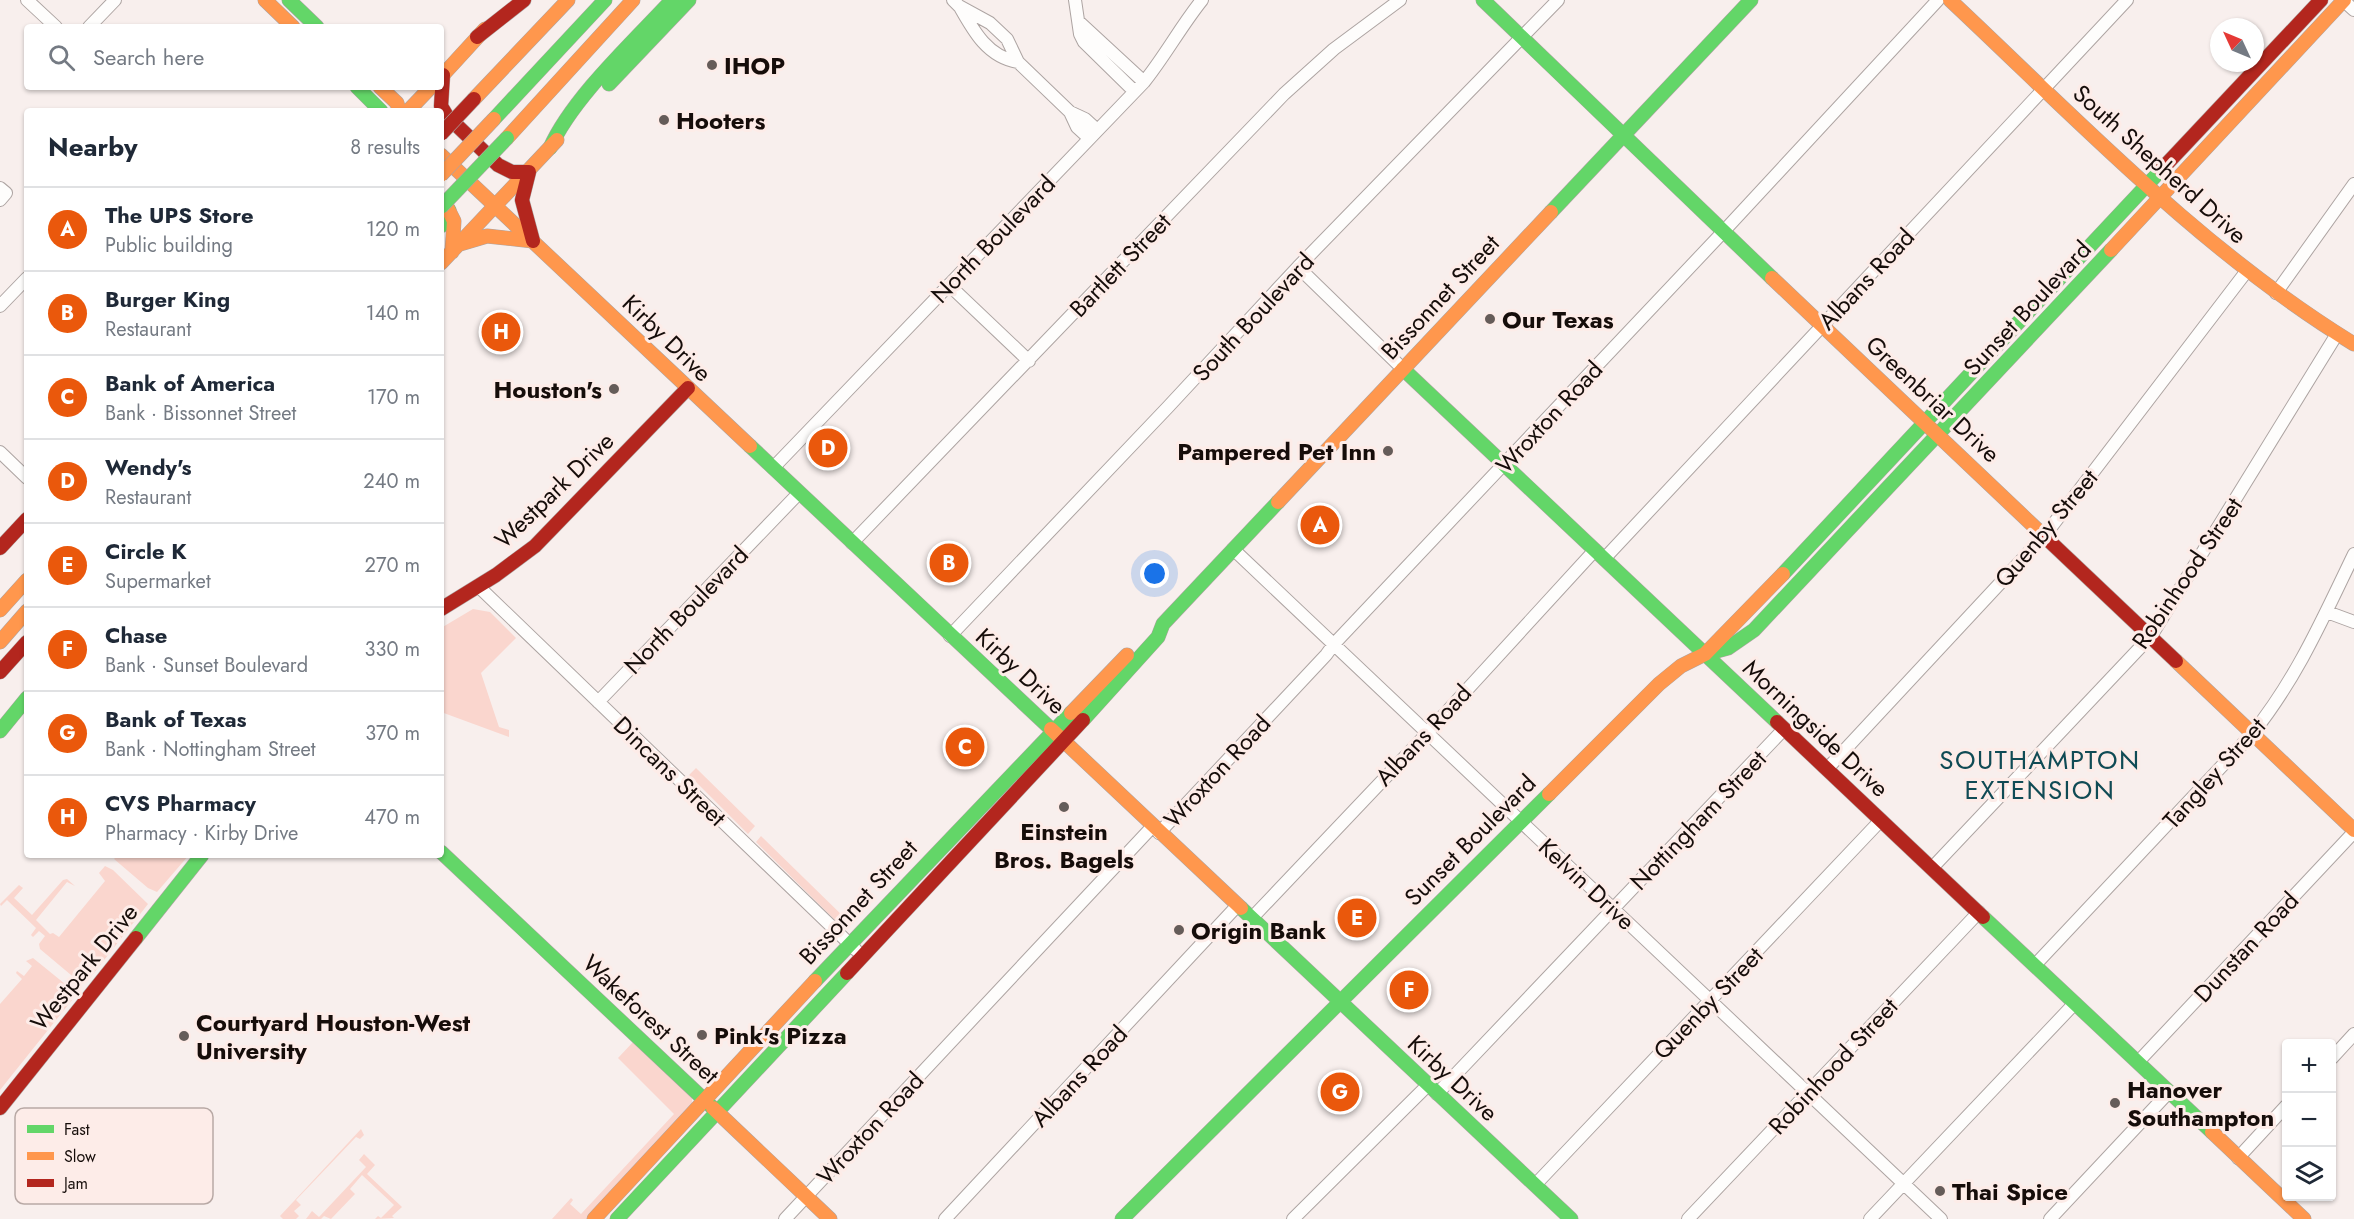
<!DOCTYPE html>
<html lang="en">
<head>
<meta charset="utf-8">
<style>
  body { margin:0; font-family:Jost,sans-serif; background:#f2f2f3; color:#1f2937 }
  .controls { position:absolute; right:18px; bottom:18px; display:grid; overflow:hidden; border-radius:6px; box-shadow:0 2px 4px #0004 }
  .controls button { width:54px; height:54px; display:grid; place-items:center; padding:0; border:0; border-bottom:2px solid #e0e1e3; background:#fff; color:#1f2937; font:30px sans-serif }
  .compass { position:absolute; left:2210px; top:18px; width:54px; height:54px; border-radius:50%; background:#fff; box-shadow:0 2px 4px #0004; rotate:314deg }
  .you { position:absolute; left:1155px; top:574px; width:21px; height:21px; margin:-15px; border:4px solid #fff; border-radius:50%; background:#1a73e8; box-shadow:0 0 0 9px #1a73e833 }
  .badge { display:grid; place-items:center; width:39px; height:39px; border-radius:50%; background:#ea580c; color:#fff; font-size:20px; font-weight:700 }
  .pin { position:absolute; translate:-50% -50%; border:3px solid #fff; box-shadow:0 2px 6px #0006 }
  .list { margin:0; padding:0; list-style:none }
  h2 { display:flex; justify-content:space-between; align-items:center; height:78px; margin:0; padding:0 24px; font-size:26px }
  h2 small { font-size:20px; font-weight:400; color:#747a83 }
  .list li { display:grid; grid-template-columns:39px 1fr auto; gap:18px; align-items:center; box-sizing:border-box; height:84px; padding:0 24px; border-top:2px solid #e0e1e3 }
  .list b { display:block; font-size:22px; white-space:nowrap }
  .list p { margin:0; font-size:20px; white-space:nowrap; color:#747a83 }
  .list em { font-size:20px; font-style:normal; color:#747a83 }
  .icon { flex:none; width:33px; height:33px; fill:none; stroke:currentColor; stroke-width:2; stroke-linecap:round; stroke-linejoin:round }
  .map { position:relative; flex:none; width:2354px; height:1219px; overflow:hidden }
  .search { position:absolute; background:#fff; box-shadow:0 2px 4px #0004; left:24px; top:24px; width:420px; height:66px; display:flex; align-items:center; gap:15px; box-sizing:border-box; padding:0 21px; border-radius:6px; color:#747a83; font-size:22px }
  .panel { position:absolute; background:#fff; box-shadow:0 2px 4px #0004; left:24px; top:108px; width:420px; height:750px; border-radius:6px }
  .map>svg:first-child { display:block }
  .green { fill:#fad6ce }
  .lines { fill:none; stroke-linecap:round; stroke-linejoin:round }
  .street-casing { stroke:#ada4a2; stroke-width:14 }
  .fast-casing { stroke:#ada4a2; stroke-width:15 }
  .slow-casing { stroke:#ada4a2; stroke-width:15 }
  .jam-casing { stroke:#ada4a2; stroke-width:15 }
  .street { stroke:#fefdfc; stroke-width:12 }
  .fast { stroke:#63d668; stroke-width:14 }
  .slow { stroke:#ff974d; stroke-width:14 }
  .jam { stroke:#b3261e; stroke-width:14 }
  .fast-bridge-casing { stroke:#ada4a2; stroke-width:15; stroke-linecap:butt }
  .slow-bridge-casing { stroke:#ada4a2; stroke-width:15; stroke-linecap:butt }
  .jam-bridge-casing { stroke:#ada4a2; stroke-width:15; stroke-linecap:butt }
  .fast-bridge { stroke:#63d668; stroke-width:14 }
  .slow-bridge { stroke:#ff974d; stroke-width:14 }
  .jam-bridge { stroke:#b3261e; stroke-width:14 }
  .poi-dot { fill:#655c59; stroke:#fdece8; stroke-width:2 }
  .labels { text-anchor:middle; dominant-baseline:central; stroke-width:6; stroke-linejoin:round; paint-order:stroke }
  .poi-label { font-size:24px; font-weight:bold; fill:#160d0a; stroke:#fdece8; text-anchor:start }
  .street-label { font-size:24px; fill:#160d0a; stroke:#fdece8 }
  .neighbourhood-label { font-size:26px; letter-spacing:1.5px; fill:#104b55; stroke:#fdece8 }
  .key { fill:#fdece8; stroke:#b8a9a5; stroke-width:1.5 }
  .key-label { font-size:16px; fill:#160d0a }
</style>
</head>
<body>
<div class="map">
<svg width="2354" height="1219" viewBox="0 0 2354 1219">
  <rect width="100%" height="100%" fill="#f8efed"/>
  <path class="green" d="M473,609L490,612L516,638L481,673L499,727L509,730V737L441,712V628Z
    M696,768L755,826L748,834L689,775Z
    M761,836L848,921L842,927L756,842Z
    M118,855H189L157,892L148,888L114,859Z
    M105,866L113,870L148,904L90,978L77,980L40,949L39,944L45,936L39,931L33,937L31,935L36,928L7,900L1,906L0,904L19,885L23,888L14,898L32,915L63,880L67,879L75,886L67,882L36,920L50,934L53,933L59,937L105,881L99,873Z
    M33,958L70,988L72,992V1000L0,1090V1004L22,979L16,973L17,971L24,976L32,966L26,961Z
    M634,1041L692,1097V1106L588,1219H552L571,1198L573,1200L570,1204L581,1214L674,1114L618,1058Z
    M361,1129L364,1135L360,1139L356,1137L296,1200L301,1205L294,1211L299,1216L296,1219H283L280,1216Z
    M364,1154L375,1165L367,1174L402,1207L392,1216L394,1218L375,1219L378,1216L381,1218L394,1205L362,1175L350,1189L355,1194L331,1219L324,1216L321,1219H306L312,1211L319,1217L366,1167L359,1160Z"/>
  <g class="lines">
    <defs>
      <path id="street" d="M27,0L56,27
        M953,0L959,6L990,23L1007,39L1018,62L1070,112L1077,127L1089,138
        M1075,0L1080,34L1084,42L1134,91
        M2343,0L2354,10
        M960,7C974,32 988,57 1018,62
        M1079,22L1144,82
        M89,27L115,0
        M1070,112L1085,119L1097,130
        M0,188L6,193L0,200
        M1298,267L1403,369
        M949,285L1029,361
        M2276,293L2354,184
        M0,306L27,278
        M0,452L27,478
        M773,468L1144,82C1165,56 1181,26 1202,0
        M852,543L1284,94L1334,49L1400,0
        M1233,549L1941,1219
        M1604,559L2127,0
        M479,587L856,950
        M2327,612L2354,622
        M950,636L1168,407L1298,267L1558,0
        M598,702L799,493
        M1827,769L2045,535L2246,272
        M1159,833L1326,655L1334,644L1723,232L1938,0
        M1932,868L2151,636L2337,334
        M1251,919L1420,741L1595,550
        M2035,965L2252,734C2297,678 2323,618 2354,554
        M2332,1058L2354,1034
        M2138,1062L2354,832
        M1437,1094L1784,729
        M2238,1158L2286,1106
        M1535,1185L1881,820
        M785,1219L1153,826
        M945,1219L1237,906
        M1293,1219L1428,1085
        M1688,1219L1979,912
        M1870,1219L2075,1003
        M2050,1219L2169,1092"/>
      <path id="fast" d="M289,0L317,27
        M1483,0L1772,278
        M609,84L689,0
        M357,87L381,111
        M494,119L605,0
        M550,148C572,98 634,41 672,0
        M1551,212L1751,0
        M441,226L449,210
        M1403,369L1777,722
        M750,446L1051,729
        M1783,574L2161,170
        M1706,654L1728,648L1754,630L2111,250
        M1083,720L1158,637L1163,624L1278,502
        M0,731L27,698
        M441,852L713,1108
        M1241,908L1571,1219
        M1983,917L2212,1132
        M136,938L202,855
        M815,981L1071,713
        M617,1219L847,973
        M1122,1219L1549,794"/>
      <path id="slow" d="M265,0L293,27
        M1950,0C2079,121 2202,251 2354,344
        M441,77L485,29
        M380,87L397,103L399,111
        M474,99L568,0
        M408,111L431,87
        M507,138L633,0
        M441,155L750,446
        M446,205L454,221L452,252
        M460,244L487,236L533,241
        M2111,250L2344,0
        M441,263L557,140
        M1772,278L2043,535
        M1278,502L1551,212
        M0,610L27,580
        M0,642L27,611
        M2176,661L2354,830
        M1071,713L1127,655
        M1051,729L1241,908
        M1549,794L1659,684L1681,666L1705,654L1783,574
        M713,1108L830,1219
        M2212,1132L2304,1219
        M594,1219L815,981"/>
      <path id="jam" d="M477,37L524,0
        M443,75L441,106L447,116L498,165L512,172H529L522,200L533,241
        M2161,170L2321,0
        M2043,535L2176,661
        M0,548L27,519
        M441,609L496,575L535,546L688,388
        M0,672L27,642
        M1777,722L1983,917
        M847,973L1083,720
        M0,1108L136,938"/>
    </defs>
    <use href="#street" class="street-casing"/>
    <use href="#fast" class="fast-casing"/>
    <use href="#slow" class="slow-casing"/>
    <use href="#jam" class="jam-casing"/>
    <use href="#street" class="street"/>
    <use href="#fast" class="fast"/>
    <use href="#slow" class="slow"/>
    <use href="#jam" class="jam"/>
    <defs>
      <path id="fast-bridge" d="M441,207L507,138"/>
      <path id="slow-bridge" d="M441,175L494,119"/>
      <path id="jam-bridge" d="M441,134L474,99"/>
    </defs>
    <use href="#fast-bridge" class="fast-bridge-casing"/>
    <use href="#slow-bridge" class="slow-bridge-casing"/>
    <use href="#jam-bridge" class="jam-bridge-casing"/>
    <use href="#fast-bridge" class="fast-bridge"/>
    <use href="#slow-bridge" class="slow-bridge"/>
    <use href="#jam-bridge" class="jam-bridge"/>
  </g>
  <g class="poi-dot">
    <circle cx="712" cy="65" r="6"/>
    <circle cx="664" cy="120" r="6"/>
    <circle cx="1490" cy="319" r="6"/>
    <circle cx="614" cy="389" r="6"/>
    <circle cx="1388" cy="451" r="6"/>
    <circle cx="1064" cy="807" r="6"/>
    <circle cx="1179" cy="930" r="6"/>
    <circle cx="702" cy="1035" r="6"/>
    <circle cx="184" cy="1036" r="6"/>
    <circle cx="2115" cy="1103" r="6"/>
    <circle cx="1940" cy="1191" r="6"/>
  </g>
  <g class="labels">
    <g class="poi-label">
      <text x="724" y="65">IHOP</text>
      <text x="676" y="120">Hooters</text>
      <text x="1502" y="319">Our Texas</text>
      <text x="602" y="389" text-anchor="end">Houston's</text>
      <text x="1376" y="451" text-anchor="end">Pampered Pet Inn</text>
      <text x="1064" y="831" text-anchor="middle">Einstein<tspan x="1064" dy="28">Bros. Bagels</tspan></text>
      <text x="1191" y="930">Origin Bank</text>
      <text x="196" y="1022">Courtyard Houston-West<tspan x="196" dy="28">University</tspan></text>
      <text x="714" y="1035">Pink's Pizza</text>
      <text x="2127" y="1089">Hanover<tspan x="2127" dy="28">Southampton</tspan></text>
      <text x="1952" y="1191">Thai Spice</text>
    </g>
    <g class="street-label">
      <text transform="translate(2160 164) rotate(42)">South Shepherd Drive</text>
      <text transform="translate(993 239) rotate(-46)">North Boulevard</text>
      <text transform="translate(1120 265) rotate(-46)">Bartlett Street</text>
      <text transform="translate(1866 279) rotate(-47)">Albans Road</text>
      <text transform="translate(1440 297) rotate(-47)">Bissonnet Street</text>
      <text transform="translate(2027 308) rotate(-47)">Sunset Boulevard</text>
      <text transform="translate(1253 317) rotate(-47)">South Boulevard</text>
      <text transform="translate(667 338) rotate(44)">Kirby Drive</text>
      <text transform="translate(1933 399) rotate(43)">Greenbriar Drive</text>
      <text transform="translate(1549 417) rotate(-47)">Wroxton Road</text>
      <text transform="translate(554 490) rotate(-44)">Westpark Drive</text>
      <text transform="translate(2046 528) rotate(-50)">Quenby Street</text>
      <text transform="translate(2187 573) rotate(-56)">Robinhood Street</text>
      <text transform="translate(686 610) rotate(-46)">North Boulevard</text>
      <text transform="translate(1021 671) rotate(43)">Kirby Drive</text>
      <text transform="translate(1816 728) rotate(43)">Morningside Drive</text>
      <text transform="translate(1423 735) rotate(-47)">Albans Road</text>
      <text transform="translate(670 771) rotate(44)">Dincans Street</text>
      <text transform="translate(1217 771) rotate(-47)">Wroxton Road</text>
      <text transform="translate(2214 773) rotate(-48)">Tangley Street</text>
      <text transform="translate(1698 820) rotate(-46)">Nottingham Street</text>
      <text transform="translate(1470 840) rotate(-45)">Sunset Boulevard</text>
      <text transform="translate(1587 884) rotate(43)">Kelvin Drive</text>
      <text transform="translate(858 902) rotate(-47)">Bissonnet Street</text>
      <text transform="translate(2246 947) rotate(-47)">Dunstan Road</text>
      <text transform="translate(84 967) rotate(-51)">Westpark Drive</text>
      <text transform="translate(1708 1003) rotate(-46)">Quenby Street</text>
      <text transform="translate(651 1019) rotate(43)">Wakeforest Street</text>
      <text transform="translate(1833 1066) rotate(-47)">Robinhood Street</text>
      <text transform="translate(1079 1076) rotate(-47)">Albans Road</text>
      <text transform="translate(1453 1078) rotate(43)">Kirby Drive</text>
      <text transform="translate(870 1128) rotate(-47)">Wroxton Road</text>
    </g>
    <g class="neighbourhood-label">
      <text x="2040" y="760">SOUTHAMPTON<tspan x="2040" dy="30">EXTENSION</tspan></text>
    </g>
  </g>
  <rect x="15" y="1108" width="198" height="96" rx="9" class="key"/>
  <rect x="27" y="1125" width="27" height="8" fill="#63d668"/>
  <rect x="27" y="1152" width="27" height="8" fill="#ff974d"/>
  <rect x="27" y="1179" width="27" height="8" fill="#b3261e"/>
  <g class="key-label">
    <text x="64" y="1135">Fast</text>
    <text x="64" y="1162">Slow</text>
    <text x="64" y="1189">Jam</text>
  </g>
</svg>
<div class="controls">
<button>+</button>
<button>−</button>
<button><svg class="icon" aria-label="layers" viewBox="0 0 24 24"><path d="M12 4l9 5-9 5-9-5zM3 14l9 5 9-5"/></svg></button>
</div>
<svg class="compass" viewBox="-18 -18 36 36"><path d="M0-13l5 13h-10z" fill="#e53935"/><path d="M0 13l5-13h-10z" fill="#747a83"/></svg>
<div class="you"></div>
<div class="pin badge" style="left:1320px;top:525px">A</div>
<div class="pin badge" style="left:949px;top:563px">B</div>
<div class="pin badge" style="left:965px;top:747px">C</div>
<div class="pin badge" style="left:828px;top:448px">D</div>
<div class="pin badge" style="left:1357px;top:918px">E</div>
<div class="pin badge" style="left:1409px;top:990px">F</div>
<div class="pin badge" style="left:1340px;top:1092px">G</div>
<div class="pin badge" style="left:501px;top:332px">H</div>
<div class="search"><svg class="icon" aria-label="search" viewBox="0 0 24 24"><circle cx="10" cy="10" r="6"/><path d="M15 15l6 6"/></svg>Search here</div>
<section class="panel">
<h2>Nearby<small>8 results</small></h2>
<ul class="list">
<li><span class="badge">A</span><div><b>The UPS Store</b><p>Public building</p></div><em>120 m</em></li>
<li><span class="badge">B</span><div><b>Burger King</b><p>Restaurant</p></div><em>140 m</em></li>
<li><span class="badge">C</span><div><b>Bank of America</b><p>Bank · Bissonnet Street</p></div><em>170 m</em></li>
<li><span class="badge">D</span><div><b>Wendy's</b><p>Restaurant</p></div><em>240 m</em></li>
<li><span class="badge">E</span><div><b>Circle K</b><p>Supermarket</p></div><em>270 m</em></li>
<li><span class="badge">F</span><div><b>Chase</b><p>Bank · Sunset Boulevard</p></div><em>330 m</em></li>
<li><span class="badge">G</span><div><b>Bank of Texas</b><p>Bank · Nottingham Street</p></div><em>370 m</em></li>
<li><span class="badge">H</span><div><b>CVS Pharmacy</b><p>Pharmacy · Kirby Drive</p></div><em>470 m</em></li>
</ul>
</section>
</div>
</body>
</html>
